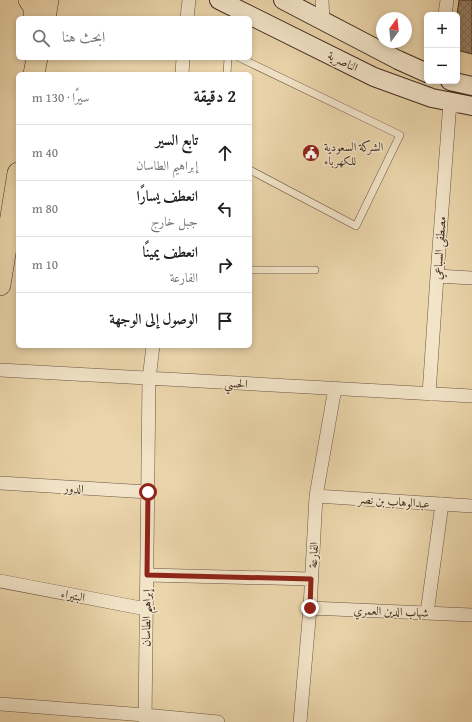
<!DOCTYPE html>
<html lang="ar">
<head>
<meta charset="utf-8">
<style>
  body { margin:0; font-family:"Gentium Book Plus",Amiri,serif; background:#f6f6f6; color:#202124; direction:rtl }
  .controls { position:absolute; right:12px; top:12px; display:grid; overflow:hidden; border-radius:6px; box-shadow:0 2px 6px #0003 }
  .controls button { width:36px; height:36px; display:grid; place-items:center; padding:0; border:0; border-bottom:1px solid #e0e0e0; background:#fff; color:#202124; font:20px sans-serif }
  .compass { position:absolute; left:376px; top:12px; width:36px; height:36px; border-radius:50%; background:#fff; box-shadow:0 2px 6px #0003; rotate:15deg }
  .stop { position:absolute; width:12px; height:12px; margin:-9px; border:3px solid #8f2418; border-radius:50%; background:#fff }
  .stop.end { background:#8f2418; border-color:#fff; box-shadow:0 1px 4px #0008 }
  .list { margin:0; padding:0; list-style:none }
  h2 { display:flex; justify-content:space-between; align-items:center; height:52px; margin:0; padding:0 16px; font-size:17px }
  h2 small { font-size:13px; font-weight:400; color:#757577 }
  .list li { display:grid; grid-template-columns:26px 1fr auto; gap:12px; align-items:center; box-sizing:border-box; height:56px; padding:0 16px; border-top:1px solid #e0e0e0 }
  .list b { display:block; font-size:15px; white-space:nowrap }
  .list p { margin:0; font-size:13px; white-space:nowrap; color:#757577 }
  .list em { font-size:13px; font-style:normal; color:#757577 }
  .icon { flex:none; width:22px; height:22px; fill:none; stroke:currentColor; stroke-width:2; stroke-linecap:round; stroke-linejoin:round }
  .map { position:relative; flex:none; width:472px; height:722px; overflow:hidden; direction:ltr }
  .search { position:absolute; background:#fff; box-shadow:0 2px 6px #0003; left:16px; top:16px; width:236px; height:44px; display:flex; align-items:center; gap:10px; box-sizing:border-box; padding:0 14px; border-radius:6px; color:#757577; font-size:15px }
  .panel { position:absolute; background:#fff; box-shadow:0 2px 6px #0003; left:16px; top:72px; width:236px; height:276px; border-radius:6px; direction:rtl }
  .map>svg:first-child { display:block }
  .building { fill:url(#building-cross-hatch); stroke:#412a1f }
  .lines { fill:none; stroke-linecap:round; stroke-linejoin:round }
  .lane-casing { stroke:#6c5542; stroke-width:8 }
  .street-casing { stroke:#6c5542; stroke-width:14 }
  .secondary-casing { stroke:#412a1f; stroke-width:20 }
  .primary-casing { stroke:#412a1f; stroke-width:22 }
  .lane { stroke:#f2e4c8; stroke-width:7 }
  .street { stroke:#f2e4c8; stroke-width:13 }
  .secondary { stroke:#f2e4c8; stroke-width:18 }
  .primary { stroke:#ebd5ab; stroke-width:21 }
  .route { stroke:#8f2418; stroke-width:5 }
  .labels { text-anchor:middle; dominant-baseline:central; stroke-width:3; stroke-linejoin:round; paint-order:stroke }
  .street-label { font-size:12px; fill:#412a1f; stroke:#f2e4c8 }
  .poi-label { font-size:12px; fill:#412a1f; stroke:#f2e4c8; text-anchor:start }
</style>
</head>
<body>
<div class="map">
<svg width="472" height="722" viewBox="0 0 472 722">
  <defs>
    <pattern id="building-cross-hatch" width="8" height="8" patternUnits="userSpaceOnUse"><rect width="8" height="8" fill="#998368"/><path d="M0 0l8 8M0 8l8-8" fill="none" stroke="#7e6b55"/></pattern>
  </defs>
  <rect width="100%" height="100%" fill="#ebd5ab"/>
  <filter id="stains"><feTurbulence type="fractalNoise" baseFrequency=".005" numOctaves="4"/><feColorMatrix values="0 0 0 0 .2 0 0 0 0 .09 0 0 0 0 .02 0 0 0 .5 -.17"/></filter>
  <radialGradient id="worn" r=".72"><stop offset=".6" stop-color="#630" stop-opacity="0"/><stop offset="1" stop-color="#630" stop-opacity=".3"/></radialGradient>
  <path class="building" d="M459,0H472V54L457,50V15Z"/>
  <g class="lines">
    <defs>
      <path id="lane" d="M240,58L400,135L356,226L250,170
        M227,74L228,58
        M250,270H315"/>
      <path id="street" d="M322,0L323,22
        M445,15L447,0
        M187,18L189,0
        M182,74L183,58
        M437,276L472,278
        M0,370L472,396
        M429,394L437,276L450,102L457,106
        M0,483L148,492
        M316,496L472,506
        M147,575L311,579
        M0,581L146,609
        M310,608L472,615
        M427,613L442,504
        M0,704L145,715L218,722
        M145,722L149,379L153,346
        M300,722L310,608L316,496L335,388"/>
      <path id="secondary" d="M219,0L374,77L432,98L472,106
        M283,0L398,60L427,73
        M450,81L472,86"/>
      <path id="primary" d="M29,0L34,7V18
        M45,18L48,0
        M34,74L37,58
        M0,285L18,173"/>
    </defs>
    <use href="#lane" class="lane-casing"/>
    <use href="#street" class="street-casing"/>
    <use href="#secondary" class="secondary-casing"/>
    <use href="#primary" class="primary-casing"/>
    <use href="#lane" class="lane"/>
    <use href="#street" class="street"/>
    <use href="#secondary" class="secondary"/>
    <use href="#primary" class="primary"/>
  </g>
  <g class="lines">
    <path class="route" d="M148,492L147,575L311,579L310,608"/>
  </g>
  <defs>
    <symbol id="civic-disc" viewBox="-11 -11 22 22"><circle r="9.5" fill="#8f2418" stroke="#f2e4c8"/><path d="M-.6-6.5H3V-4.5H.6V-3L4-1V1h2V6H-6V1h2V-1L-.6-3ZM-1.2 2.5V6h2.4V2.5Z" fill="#fff"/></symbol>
  </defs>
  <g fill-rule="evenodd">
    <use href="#civic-disc" x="301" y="143" width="20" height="20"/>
  </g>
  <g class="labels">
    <g class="street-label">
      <text transform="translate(343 61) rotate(26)">الناصرية</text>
      <text transform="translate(439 248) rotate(-86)">مصطفى السباعي</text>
      <text transform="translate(236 383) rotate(3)">الحسي</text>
      <text transform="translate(74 488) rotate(4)">الدور</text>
      <text transform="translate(394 501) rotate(4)">عبدالوهاب بن نصر</text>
      <text transform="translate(313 555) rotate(-87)">الفارعة</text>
      <text transform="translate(73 595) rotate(11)">البتيراء</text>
      <text transform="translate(391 611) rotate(2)">شهاب الدين العمري</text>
      <text transform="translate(146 618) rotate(-89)">إبراهيم الطاسان</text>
    </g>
    <g class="poi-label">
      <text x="324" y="146">الشركة السعودية<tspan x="324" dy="14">للكهرباء</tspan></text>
    </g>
  </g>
  <rect width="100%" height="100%" filter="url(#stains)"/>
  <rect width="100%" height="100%" fill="url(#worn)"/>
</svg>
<div class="controls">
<button>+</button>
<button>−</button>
</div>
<svg class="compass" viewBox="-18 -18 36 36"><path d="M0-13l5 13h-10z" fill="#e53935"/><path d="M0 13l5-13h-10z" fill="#757577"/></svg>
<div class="stop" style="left:148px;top:492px"></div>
<div class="stop end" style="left:310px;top:608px"></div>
<div class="search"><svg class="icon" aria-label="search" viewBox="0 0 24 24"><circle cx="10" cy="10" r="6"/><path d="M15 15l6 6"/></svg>ابحث هنا</div>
<section class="panel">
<h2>2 دقيقة<small>سيرًا · 130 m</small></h2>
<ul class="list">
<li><svg class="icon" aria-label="ahead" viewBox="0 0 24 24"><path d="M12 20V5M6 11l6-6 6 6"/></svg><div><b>تابع السير</b><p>إبراهيم الطاسان</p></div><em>40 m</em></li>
<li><svg class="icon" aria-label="left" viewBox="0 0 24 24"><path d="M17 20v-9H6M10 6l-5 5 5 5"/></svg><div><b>انعطف يسارًا</b><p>جبل خارج</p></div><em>80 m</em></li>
<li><svg class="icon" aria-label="right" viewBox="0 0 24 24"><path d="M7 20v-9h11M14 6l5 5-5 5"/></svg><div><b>انعطف يمينًا</b><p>الفارعة</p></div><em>10 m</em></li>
<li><svg class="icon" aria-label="arrive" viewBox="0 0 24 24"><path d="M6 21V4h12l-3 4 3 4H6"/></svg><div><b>الوصول إلى الوجهة</b></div></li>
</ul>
</section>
</div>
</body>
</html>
